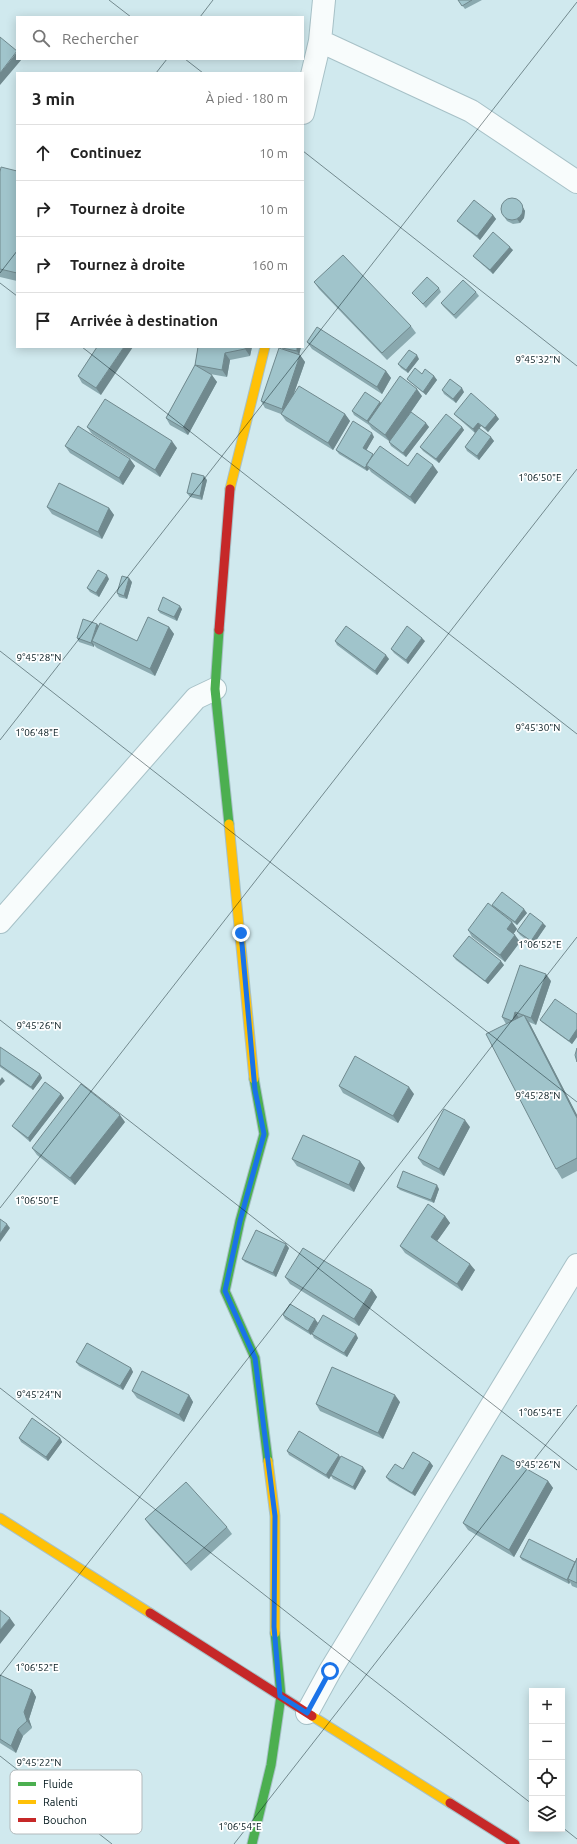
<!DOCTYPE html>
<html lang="fr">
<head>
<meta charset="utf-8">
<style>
  body { margin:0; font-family:Ubuntu,sans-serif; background:#f2f2f2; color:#222 }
  .controls { position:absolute; right:12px; bottom:12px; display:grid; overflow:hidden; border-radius:0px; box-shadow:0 2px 10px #0003 }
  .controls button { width:36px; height:36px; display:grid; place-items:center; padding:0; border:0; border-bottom:1px solid #e0e0e0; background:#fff; color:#222; font:20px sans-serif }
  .stop { position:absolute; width:12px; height:12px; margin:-9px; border:3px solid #1a73e8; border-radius:50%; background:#fff }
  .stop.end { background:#1a73e8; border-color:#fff; box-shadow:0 1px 4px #0008 }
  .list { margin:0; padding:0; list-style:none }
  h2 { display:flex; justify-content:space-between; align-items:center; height:52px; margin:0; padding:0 16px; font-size:17px }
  h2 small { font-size:13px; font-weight:400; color:#767676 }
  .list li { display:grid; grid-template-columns:26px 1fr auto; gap:12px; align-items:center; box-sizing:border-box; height:56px; padding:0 16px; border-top:1px solid #e0e0e0 }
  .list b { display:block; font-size:15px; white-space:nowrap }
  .list em { font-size:13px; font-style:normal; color:#767676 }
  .icon { flex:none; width:22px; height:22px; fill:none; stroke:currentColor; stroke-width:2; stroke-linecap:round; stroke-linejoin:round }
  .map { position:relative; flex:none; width:577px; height:1844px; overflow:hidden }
  .search { position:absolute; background:#fff; box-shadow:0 2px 10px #0003; left:16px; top:16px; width:288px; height:44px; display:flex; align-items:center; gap:10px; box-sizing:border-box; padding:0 14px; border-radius:0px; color:#767676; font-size:15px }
  .panel { position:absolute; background:#fff; box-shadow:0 2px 10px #0003; left:16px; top:72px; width:288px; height:276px; border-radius:0px }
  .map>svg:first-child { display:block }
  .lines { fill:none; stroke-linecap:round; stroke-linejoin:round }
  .street-casing { stroke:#a7c1c7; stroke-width:24 }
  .fast-casing { stroke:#a7c1c7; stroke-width:11 }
  .slow-casing { stroke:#a7c1c7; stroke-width:11 }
  .jam-casing { stroke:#a7c1c7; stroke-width:11 }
  .street { stroke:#f8fcfc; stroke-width:22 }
  .fast { stroke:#4caf50; stroke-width:9 }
  .slow { stroke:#ffc107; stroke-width:9 }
  .jam { stroke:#c62828; stroke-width:9 }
  .wall { fill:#8aa9af }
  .shaded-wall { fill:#70898e }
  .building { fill:#a0c4cb; stroke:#70898e }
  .route { stroke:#1a73e8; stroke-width:5 }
  .ticks { fill:none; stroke:#00161b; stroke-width:1; stroke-opacity:0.45 }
  .key { fill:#fff; stroke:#b2b9bb; stroke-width:1 }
  .key-label { font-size:11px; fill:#00161b }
  .ticks-label { font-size:10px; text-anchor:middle; fill:#00161b; stroke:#fff; stroke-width:3.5; stroke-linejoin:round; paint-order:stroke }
</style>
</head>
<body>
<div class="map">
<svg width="577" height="1844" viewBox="0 0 577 1844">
  <rect width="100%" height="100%" fill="#d0e9ee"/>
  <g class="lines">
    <defs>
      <path id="street" d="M320,41L471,111L577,182
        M303,113L320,41L324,0
        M0,922L196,698L215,689
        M307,1713L330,1671L577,1265"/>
      <path id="fast" d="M219,630L215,689L229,824
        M254,1079L264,1134L240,1221L225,1291L255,1358L268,1461
        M252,1844L271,1765L281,1696L275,1633"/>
      <path id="slow" d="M230,489L265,347
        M229,824L254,1079
        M268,1461L275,1516V1633
        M0,1518L150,1613
        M312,1716L450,1803"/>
      <path id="jam" d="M219,630L230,489
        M150,1613L312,1716
        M450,1803L515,1844"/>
    </defs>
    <use href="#street" class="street-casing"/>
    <use href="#fast" class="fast-casing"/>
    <use href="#slow" class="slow-casing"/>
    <use href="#jam" class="jam-casing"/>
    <use href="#street" class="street"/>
    <use href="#fast" class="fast"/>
    <use href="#slow" class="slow"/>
    <use href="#jam" class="jam"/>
  </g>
  <path class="wall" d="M458,0H482L465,9Z
    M17,171V281L0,277V172Z
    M519,201L525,211L524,218L520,223L513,224L507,221L505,218Z
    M493,215L496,219L480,240L460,224L457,221Z
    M513,250L493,274L476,259L473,256Z
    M314,282L411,326L416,333L387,360L319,289Z
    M439,288L441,292L426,308L415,296L412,293Z
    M476,292L479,296L456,319L443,306L441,303Z
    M307,342L386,371L391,378L382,394L312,349Z
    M97,347L101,395L82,383L78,376Z
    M198,347H252L250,356L230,360L227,377L210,374L217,382L188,435L170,425L166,418L195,365Z
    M301,347L299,355L296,354L300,355L305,362L294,393L345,414L350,421L333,450L286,421L281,414L265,408L261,401L283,350L282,348Z
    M419,359L408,373L401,368L398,364Z
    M422,374L434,376L437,380L426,395L410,382L407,379Z
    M442,390L464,392L456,403L444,394Z
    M422,396L411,412L429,427L406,457L391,446L389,442V441L372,429L369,425L354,415L352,411L380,402L381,403Z
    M454,414L499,419L488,432L481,426L479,429L494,441L479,460L467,451L465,447L475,433L457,417Z
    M87,427L177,448L160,477L92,434Z
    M462,427L464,430L439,463L423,451L420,447Z
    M374,437L366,450L374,455L408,466L438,472L415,504L371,472L369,469L367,471L339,454L336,450Z
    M65,446L130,459L135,466L123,485L70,453Z
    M207,480L202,500L190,497L187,493Z
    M47,507L109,508L114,515L102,539L52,514Z
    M109,579L99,597L90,592L87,588Z
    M132,582L127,599L119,597L117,593Z
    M182,609L177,621L160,613L158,610Z
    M97,624L99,626L137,641L169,627L174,634L155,676L97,648L94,645V647L79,642L77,638Z
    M335,641L389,659L377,675L337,645Z
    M425,641L408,664L394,653L391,649Z
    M492,905L527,913L517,925L495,909Z
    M512,922L517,929L513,934L520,942L505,962L472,937L468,930Z
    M546,926L533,945L520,935L517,931Z
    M453,956L504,965L488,984L456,960Z
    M551,981L536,1025L529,1022L577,1115V1171L562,1179L556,1169L506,1024L502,1017Z
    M577,1014V1037L572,1044L543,1023L540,1020Z
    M0,1047L40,1074L42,1078L33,1090L0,1067Z
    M339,1086L414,1094L398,1123L343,1093Z
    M61,1094L64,1098L30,1142L15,1129L12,1126Z
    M125,1122L75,1185L37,1155L32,1148Z
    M470,1127L444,1176L423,1165L418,1158Z
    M292,1159L360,1161L365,1168L354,1192L297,1166Z
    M397,1187L439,1189L434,1203L400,1190Z
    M445,1216L450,1223L437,1241L475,1270L462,1291L405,1253L400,1246Z
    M289,1248L276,1277L245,1262L242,1259Z
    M285,1277L372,1290L377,1297L359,1326L290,1284Z
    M283,1315L318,1323L311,1335L285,1319Z
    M312,1334L358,1338L347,1357L314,1338Z
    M76,1362L131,1368L133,1372L123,1390L79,1366Z
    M132,1391L189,1395L193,1402L184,1422L137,1398Z
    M400,1402L383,1439L320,1411L316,1404Z
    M19,1438H60L62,1442L48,1461L21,1442Z
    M287,1451L340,1457L366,1471L355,1490L333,1479L331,1476L329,1479L289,1455Z
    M430,1462L433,1466L415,1496L389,1481L386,1477L403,1469Z
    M548,1481L553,1488L514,1557L468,1530L463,1523Z
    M145,1519L227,1527L232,1534L191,1571L150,1526Z
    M520,1557L575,1562L577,1558V1588L572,1586L570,1582L569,1584L522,1560Z
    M0,1675L32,1690L36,1697L29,1719L32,1728L23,1736L16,1753L0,1743Z"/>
  <path class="shaded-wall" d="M17,52V59H22L0,85V73Z
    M519,201L525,211L524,218L520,223L517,219Z
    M493,215L496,219L480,240L477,236Z
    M510,247L513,250L493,274L490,270Z
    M124,347H133L101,395L96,388Z
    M246,347H252L250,356L245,349Z
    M297,347H301L299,355L297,351Z
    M225,353L230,360L227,377L222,370Z
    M300,355L305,362L286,416L282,409Z
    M417,355L419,359L408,373L406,370Z
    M386,371L391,378L382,394L377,387Z
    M212,375L217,382L188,435L183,428Z
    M434,376L437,380L426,395L423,392Z
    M462,388L464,392L456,403L453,399Z
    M417,389L422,396L390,442L385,435Z
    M380,402L383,406L368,422L367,421Z
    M345,414L350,421L333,450L328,443Z
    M496,415L499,419L488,432L485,428Z
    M426,423L429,427L406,457L403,453Z
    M478,423L481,426L475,433L473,429Z
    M462,427L464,430L439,463L436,459Z
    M372,433L374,437L366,451L363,448Z
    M491,437L494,441L479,460L477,456Z
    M172,441L177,448L160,477L155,470Z
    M130,459L135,466L123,485L119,478Z
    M366,465L369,469L367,471L365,468Z
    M433,465L438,472L415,504L410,497Z
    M204,476L207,480L202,500L200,496Z
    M109,508L114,515L102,539L98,532Z
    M107,575L109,579L99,597L96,593Z
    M129,578L132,582L127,599L124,596Z
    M180,606L182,609L177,621L174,617Z
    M97,624L100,628L92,641Z
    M169,627L174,634L155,676L150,669Z
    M422,638L425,641L408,664L406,660Z
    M92,642L94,645V647L91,643Z
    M386,655L389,659L377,675L375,671Z
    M524,909L527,913L517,925L515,922Z
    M512,922L517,929L512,936L507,929Z
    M543,923L546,926L533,945L531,941Z
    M515,935L520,942L505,962L500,955Z
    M501,961L504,965L488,984L485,981Z
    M546,974L551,981L536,1025L531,1018Z
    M515,1012L520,1019L512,1021Z
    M524,1015L530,1024L577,1115V1118Z
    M577,1029V1037L572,1044L569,1041Z
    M40,1074L42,1078L33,1090L31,1087Z
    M2,1077L5,1081L0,1086V1080Z
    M409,1087L414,1094L398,1123L393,1116Z
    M61,1094L64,1098L30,1142L28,1138Z
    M120,1115L125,1122L75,1185L70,1178Z
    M465,1120L470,1127L444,1176L439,1169Z
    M360,1161L365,1168L354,1192L349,1185Z
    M437,1185L439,1189L434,1203L431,1200Z
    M445,1216L450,1223L435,1244L431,1237Z
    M7,1224L10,1228L0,1242V1234Z
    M286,1244L289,1248L276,1277L273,1273Z
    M470,1264L475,1270L462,1291L457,1284Z
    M372,1290L377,1297L359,1326L354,1319Z
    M315,1319L318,1323L311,1335L308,1331Z
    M356,1334L358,1338L347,1357L344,1353Z
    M131,1368L133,1372L123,1390L120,1386Z
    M189,1395L193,1402L184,1422L179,1415Z
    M395,1395L400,1402L383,1439L378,1433Z
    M60,1438L62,1442L48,1461L46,1457Z
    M339,1455L341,1459L329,1479L326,1475Z
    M430,1462L433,1466L415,1496L412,1493Z
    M363,1467L366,1471L355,1490L353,1487Z
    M548,1481L553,1488L514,1557L509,1550Z
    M568,1579L570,1582L569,1584L567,1580Z
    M10,1618L15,1625L0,1644V1630Z
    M32,1690L36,1697L29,1719L32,1728L27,1721L24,1712Z
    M18,1729L23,1736L16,1753L11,1746Z"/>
  <path class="building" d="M458,0H472L462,6Z
    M0,37L17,51L0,73Z
    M1,167L17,171V273L0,269V172Z
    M501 209a11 11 0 1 1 22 0a11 11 0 1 1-22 0Z
    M474,200L493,215L477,236L457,221Z
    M493,232L510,247L490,270L473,256Z
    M343,255L411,326L382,353L314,282Z
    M427,277L439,288L423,304L412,293Z
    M463,280L476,292L454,315L441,303Z
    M317,327L386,371L377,387L307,342Z
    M97,347H124L96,388L78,376Z
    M198,347H246L245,349L225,353L222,370L195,365L212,375L183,428L166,418L195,365Z
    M282,347H297V351L282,348Z
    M279,348L300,355L282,409L261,401Z
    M409,350L417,355L406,370L398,364Z
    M415,368L422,374L425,369L434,376L423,392L407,379Z
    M400,376L417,389L385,435L368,422Z
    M450,379L462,388L453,399L442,390Z
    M299,386L345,414L328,443L281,414Z
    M365,392L380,402L367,421L352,411Z
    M471,393L496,415L485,428L478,423L473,429L454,414Z
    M105,399L172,441L155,470L87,427Z
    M411,412L426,423L403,453L389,442Z
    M446,414L462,427L436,459L420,447Z
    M353,421L372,433L363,448L373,454L365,468L336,450Z
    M78,426L130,459L119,478L65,446Z
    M479,428L491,437L477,456L465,447Z
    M380,446L408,466L417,453L433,465L410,497L366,465Z
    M192,473L204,476L200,496L187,493Z
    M59,483L109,508L98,532L47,507Z
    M98,570L107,575L96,593L87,588Z
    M122,576L129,578L124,596L117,593Z
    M163,597L180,606L174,617L158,610Z
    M148,617L169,627L150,669L92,641L100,623L137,641Z
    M83,619L97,624L91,643L77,638Z
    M346,626L386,655L375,671L335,641Z
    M407,626L422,638L406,660L391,649Z
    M502,892L524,909L515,922L492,905Z
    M488,903L512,922L507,929L515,935L500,955L468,930Z
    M530,913L543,923L531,941L517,931Z
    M469,936L501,961L485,981L453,956Z
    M520,965L546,974L531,1018L515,1012L513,1020L512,1021L502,1017Z
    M555,999L577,1014V1029L569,1041L540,1020Z
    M524,1015L577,1118V1158L556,1169L486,1034Z
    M0,1047L40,1074L31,1087L0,1065Z
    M577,1048V1062L575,1055Z
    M355,1056L409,1087L393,1116L339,1086Z
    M45,1082L61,1094L28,1138L12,1126Z
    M81,1084L120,1115L70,1178L32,1148Z
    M444,1109L465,1120L439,1169L418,1158Z
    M303,1135L360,1161L349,1185L292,1159Z
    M403,1171L437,1185L431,1200L397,1187Z
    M428,1204L445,1216L431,1237L470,1264L457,1284L400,1246Z
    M0,1219L7,1224L0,1234Z
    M256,1230L286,1244L273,1273L242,1259Z
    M303,1248L372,1290L354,1319L285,1277Z
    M290,1304L315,1319L308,1331L283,1315Z
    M323,1315L356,1334L344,1353L312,1334Z
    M87,1343L131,1368L120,1386L76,1362Z
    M332,1367L395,1395L378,1433L316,1404Z
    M142,1371L189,1395L179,1415L132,1391Z
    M32,1418L60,1438L46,1457L19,1438Z
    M299,1431L339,1455L326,1475L287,1451Z
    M413,1452L430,1462L412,1493L386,1477L395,1464L403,1469Z
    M502,1455L548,1481L509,1550L463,1523Z
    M341,1456L363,1467L353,1487L331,1475Z
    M186,1482L227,1527L186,1564L145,1519Z
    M529,1539L575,1562L567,1580L520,1557Z
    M577,1558V1583L568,1579Z
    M0,1610L10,1618L0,1630Z
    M0,1675L32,1690L24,1712L27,1721L18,1729L11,1746L0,1739Z"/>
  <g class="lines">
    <path class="route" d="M241,933L255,1090L264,1134L240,1221L225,1291L255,1358L275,1516L274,1627L280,1696L307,1713L330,1671"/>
  </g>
  <path class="ticks" d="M109,0L131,17M200,17L213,0M185,59L203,73M156,73L167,59M303,151L577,366M0,273L17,251M0,283L17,296M82,347L577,734M0,651L577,1102M0,740L577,2M0,1020L577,1470M0,1208L577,469M0,1388L532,1804M0,1676L577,937M0,1756L112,1844M562,1827L577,1839M234,1844L577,1405"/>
  <rect x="10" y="1770" width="132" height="64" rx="6" class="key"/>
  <rect x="18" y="1782" width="18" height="4" fill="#4caf50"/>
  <rect x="18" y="1800" width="18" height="4" fill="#ffc107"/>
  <rect x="18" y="1818" width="18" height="4" fill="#c62828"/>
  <g class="key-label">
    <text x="43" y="1788">Fluide</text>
    <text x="43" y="1806">Ralenti</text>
    <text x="43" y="1824">Bouchon</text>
  </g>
  <g class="ticks-label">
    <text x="538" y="363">9°45'32"N</text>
    <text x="540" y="481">1°06'50"E</text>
    <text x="39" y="661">9°45'28"N</text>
    <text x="538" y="731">9°45'30"N</text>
    <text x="37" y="736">1°06'48"E</text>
    <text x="540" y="948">1°06'52"E</text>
    <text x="39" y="1029">9°45'26"N</text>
    <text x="538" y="1099">9°45'28"N</text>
    <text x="37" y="1204">1°06'50"E</text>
    <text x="39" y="1398">9°45'24"N</text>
    <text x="540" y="1416">1°06'54"E</text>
    <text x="538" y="1468">9°45'26"N</text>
    <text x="37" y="1671">1°06'52"E</text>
    <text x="39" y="1766">9°45'22"N</text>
    <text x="240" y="1830">1°06'54"E</text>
  </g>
</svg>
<div class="controls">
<button>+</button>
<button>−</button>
<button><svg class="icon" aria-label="locate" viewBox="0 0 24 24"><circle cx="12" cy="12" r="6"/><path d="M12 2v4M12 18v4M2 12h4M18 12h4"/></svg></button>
<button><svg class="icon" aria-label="layers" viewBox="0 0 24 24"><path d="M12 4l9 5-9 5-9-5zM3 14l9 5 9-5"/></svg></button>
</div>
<div class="stop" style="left:330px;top:1671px"></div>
<div class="stop end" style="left:241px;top:933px"></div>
<div class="search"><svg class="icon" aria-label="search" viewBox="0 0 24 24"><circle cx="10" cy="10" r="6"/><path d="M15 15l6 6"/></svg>Rechercher</div>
<section class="panel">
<h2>3 min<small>À pied · 180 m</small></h2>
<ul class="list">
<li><svg class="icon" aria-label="ahead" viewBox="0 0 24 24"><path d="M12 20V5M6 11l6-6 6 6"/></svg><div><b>Continuez</b></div><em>10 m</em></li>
<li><svg class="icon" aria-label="right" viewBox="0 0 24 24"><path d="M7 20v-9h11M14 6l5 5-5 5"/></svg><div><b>Tournez à droite</b></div><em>10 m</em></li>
<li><svg class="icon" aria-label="right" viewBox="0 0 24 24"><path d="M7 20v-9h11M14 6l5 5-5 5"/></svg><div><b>Tournez à droite</b></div><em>160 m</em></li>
<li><svg class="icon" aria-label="arrive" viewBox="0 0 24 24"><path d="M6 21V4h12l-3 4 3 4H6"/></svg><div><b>Arrivée à destination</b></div></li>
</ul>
</section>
</div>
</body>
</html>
